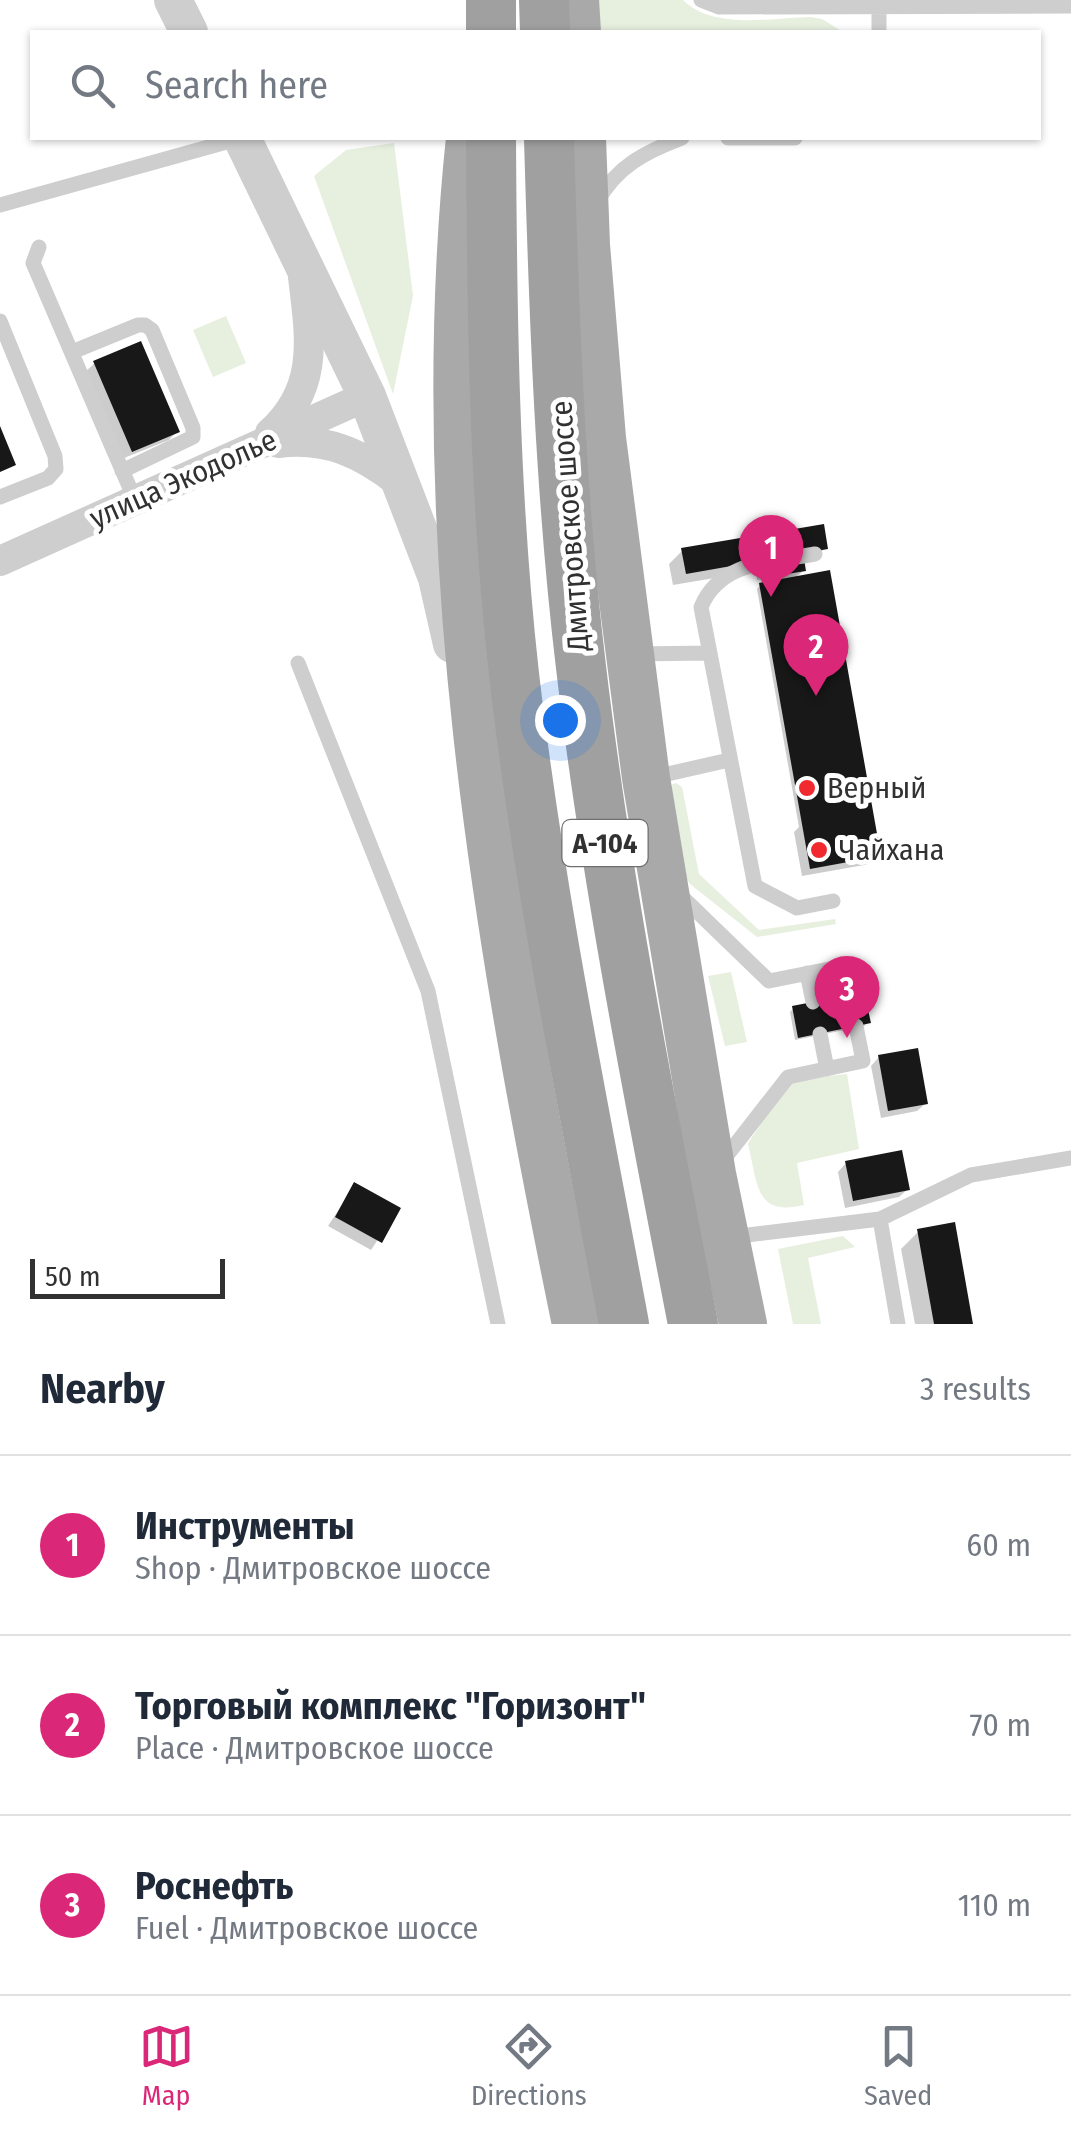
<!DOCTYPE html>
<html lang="en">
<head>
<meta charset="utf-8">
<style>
  body { margin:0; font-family:"Fira Sans Condensed",sans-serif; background:#f6f6f7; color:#1f2937 }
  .scale { position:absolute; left:30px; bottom:25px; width:195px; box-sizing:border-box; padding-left:10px; border:5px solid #313131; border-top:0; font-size:28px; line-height:35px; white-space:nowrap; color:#313131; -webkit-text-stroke:8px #fff; paint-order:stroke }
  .you { position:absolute; left:560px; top:720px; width:35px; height:35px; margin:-25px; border:8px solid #fff; border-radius:50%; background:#1a73e8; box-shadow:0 0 0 15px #1a73e833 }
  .badge { display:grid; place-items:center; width:65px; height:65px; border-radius:50%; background:#db2777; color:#fff; font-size:32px; font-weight:700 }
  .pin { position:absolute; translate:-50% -82px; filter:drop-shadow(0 2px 5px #0008) }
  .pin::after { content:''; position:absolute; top:52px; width:35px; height:30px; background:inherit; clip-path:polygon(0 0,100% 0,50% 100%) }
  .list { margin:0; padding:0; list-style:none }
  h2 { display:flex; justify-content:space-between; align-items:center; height:130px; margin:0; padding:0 40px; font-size:42px }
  h2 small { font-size:32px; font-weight:400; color:#747a83 }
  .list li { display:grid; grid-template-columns:65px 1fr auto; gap:30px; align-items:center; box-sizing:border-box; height:180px; padding:0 40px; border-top:2px solid #e0e1e3 }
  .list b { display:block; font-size:38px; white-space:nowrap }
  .list p { margin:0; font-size:32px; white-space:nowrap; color:#747a83 }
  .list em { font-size:32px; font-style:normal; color:#747a83 }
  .icon { flex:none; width:55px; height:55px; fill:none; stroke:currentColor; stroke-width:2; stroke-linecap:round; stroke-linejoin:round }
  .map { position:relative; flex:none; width:1071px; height:1324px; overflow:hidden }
  .search { position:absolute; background:#fff; box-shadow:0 2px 8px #0004; left:30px; right:30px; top:30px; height:110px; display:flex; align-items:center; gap:25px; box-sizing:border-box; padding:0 35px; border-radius:0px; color:#747a83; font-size:38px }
  .sheet { height:670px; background:#fff }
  nav { display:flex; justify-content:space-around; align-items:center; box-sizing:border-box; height:140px; border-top:2px solid #e0e1e3; background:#fff; font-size:28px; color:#747a83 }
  nav a { display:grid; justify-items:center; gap:5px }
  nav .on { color:#db2777 }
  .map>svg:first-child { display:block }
  .green { fill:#e7efdf }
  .shadow { fill:#0003 }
  .building { fill:#181818 }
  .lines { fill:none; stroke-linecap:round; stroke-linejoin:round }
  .service { stroke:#cecece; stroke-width:15 }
  .minor { stroke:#cecece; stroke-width:30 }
  .tertiary { stroke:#cecece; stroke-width:38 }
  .primary { stroke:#a9a9a9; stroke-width:48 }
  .trunk { stroke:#a0a0a0; stroke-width:50 }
  .poi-dot { fill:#f12a2f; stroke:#fff; stroke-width:4 }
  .labels { text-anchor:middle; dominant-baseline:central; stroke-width:10; stroke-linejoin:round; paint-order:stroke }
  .shield { fill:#fff; stroke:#6f6f6f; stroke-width:2.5 }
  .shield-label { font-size:28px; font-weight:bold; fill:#313131 }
  .street-label { font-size:30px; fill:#313131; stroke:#fff }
  .poi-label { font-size:30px; fill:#313131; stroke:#fff; text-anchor:start }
</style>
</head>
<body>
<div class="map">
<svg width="1071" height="1324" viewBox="0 0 1071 1324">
  <rect width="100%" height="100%" fill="#fff"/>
  <path class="green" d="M591,0H683C713,30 771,18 811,17L822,19L843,32H594Z
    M394,143L413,296L393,394L314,176L346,150Z
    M226,316L246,363L213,377L193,330Z
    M676,783L682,787L699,874L759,930L835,919L836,924L757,937L690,884L683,874L671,785Z
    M731,972L747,1042L725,1046L708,976Z
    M847,1074L859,1149L797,1163L804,1205C754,1217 758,1183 748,1144L752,1137L791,1080Z
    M843,1236L855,1247L808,1258L821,1324H793L778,1249Z"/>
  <path class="shadow" d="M95,363L177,431L169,440L124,458L86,371Z
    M825,548L812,561L802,563L804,570L794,579L878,855L870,864L802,876L794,832L799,827L757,589L766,579L757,580L756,571L673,585L669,564L682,551Z
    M793,1009L868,1022L864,1026L795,1040L790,1012Z
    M879,1057L926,1103L917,1111L881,1118L871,1066Z
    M846,1163L908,1189L899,1197L845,1208L838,1172Z
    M355,1185L398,1209L371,1250L328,1226Z
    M919,1231L970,1324H915L901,1249Z"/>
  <path class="building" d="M141,341L180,432L132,452L93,361Z
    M0,426L16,465L0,472Z
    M824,524L828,549L686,574L681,548Z
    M804,559L806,571L760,578L758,567Z
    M830,570L881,856L810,869L759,583Z
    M864,992L871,1023L798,1038L792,1006Z
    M918,1048L928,1104L888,1111L878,1055Z
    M902,1150L910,1190L853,1201L845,1161Z
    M354,1182L401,1208L382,1243L335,1217Z
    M955,1222L973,1324H934L917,1229Z"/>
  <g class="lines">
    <path class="service" d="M701,0L719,7L1071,6
      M879,32V2
      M728,138H795
      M597,202C617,166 645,152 682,138
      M0,205L241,138
      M39,247L33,263L135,500
      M0,321L55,456L56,469L48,478L0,497
      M72,352L138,325H145L152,330L193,428V437L122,471
      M815,554C771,562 720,561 701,607L755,886L797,908L833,901
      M635,654L709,653
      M298,663L428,991L498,1324
      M650,778L729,760
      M679,894L769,981L844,966L850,995
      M807,973L813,1002
      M820,1034L827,1069
      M721,1163L788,1077L863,1061L856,1026
      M880,1219L971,1175L1071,1158
      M731,1237L880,1219L898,1324"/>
    <path class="minor" d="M270,433C320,388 310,337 303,277
      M278,443C326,437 361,453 398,482
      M0,561L367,396"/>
    <path class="tertiary" d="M173,0L189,32
      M242,138L367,396L437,578L452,644"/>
    <path class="primary" d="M575,0L577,32
      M470,138C428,536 496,935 576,1324
      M582,138L586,245L602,438L646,778L712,1174L743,1324"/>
    <path class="trunk" d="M491,0V32
      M544,0L545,32
      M491,138C492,316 494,497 514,674C539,892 584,1109 624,1324
      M549,138C554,314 560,492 581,667C607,887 651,1106 693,1324"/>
  </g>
  <g class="poi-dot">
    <circle cx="807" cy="788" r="10"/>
    <circle cx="819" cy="850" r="10"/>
  </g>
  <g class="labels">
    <rect class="shield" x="562.5" y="820" width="85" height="46" rx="8"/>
    <g class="shield-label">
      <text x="605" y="843">А-104</text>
    </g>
    <g class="street-label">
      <text transform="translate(183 479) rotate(-24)">улица Экодолье</text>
      <text transform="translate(570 526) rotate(-94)">Дмитровское шоссе</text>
    </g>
    <g class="poi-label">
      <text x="827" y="788">Верный</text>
      <text x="839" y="850">Чайхана</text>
    </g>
  </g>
</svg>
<div class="scale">50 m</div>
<div class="you"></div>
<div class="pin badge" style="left:771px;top:597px">1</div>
<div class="pin badge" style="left:816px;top:696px">2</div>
<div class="pin badge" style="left:847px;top:1038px">3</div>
<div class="search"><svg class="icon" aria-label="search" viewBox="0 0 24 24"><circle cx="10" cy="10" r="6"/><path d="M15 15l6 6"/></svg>Search here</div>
</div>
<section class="sheet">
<h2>Nearby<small>3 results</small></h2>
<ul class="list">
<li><span class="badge">1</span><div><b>Инструменты</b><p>Shop · Дмитровское шоссе</p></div><em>60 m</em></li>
<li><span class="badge">2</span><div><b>Торговый комплекс &quot;Горизонт&quot;</b><p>Place · Дмитровское шоссе</p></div><em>70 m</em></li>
<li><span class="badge">3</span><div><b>Роснефть</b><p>Fuel · Дмитровское шоссе</p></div><em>110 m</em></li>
</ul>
</section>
<nav>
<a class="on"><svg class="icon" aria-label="map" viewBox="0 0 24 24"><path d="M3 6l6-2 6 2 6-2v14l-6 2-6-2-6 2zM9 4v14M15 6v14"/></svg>Map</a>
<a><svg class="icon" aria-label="directions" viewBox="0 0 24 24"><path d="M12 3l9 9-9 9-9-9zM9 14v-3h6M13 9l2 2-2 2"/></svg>Directions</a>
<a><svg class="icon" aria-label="saved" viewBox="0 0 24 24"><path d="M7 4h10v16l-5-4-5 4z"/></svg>Saved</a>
</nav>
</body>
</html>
